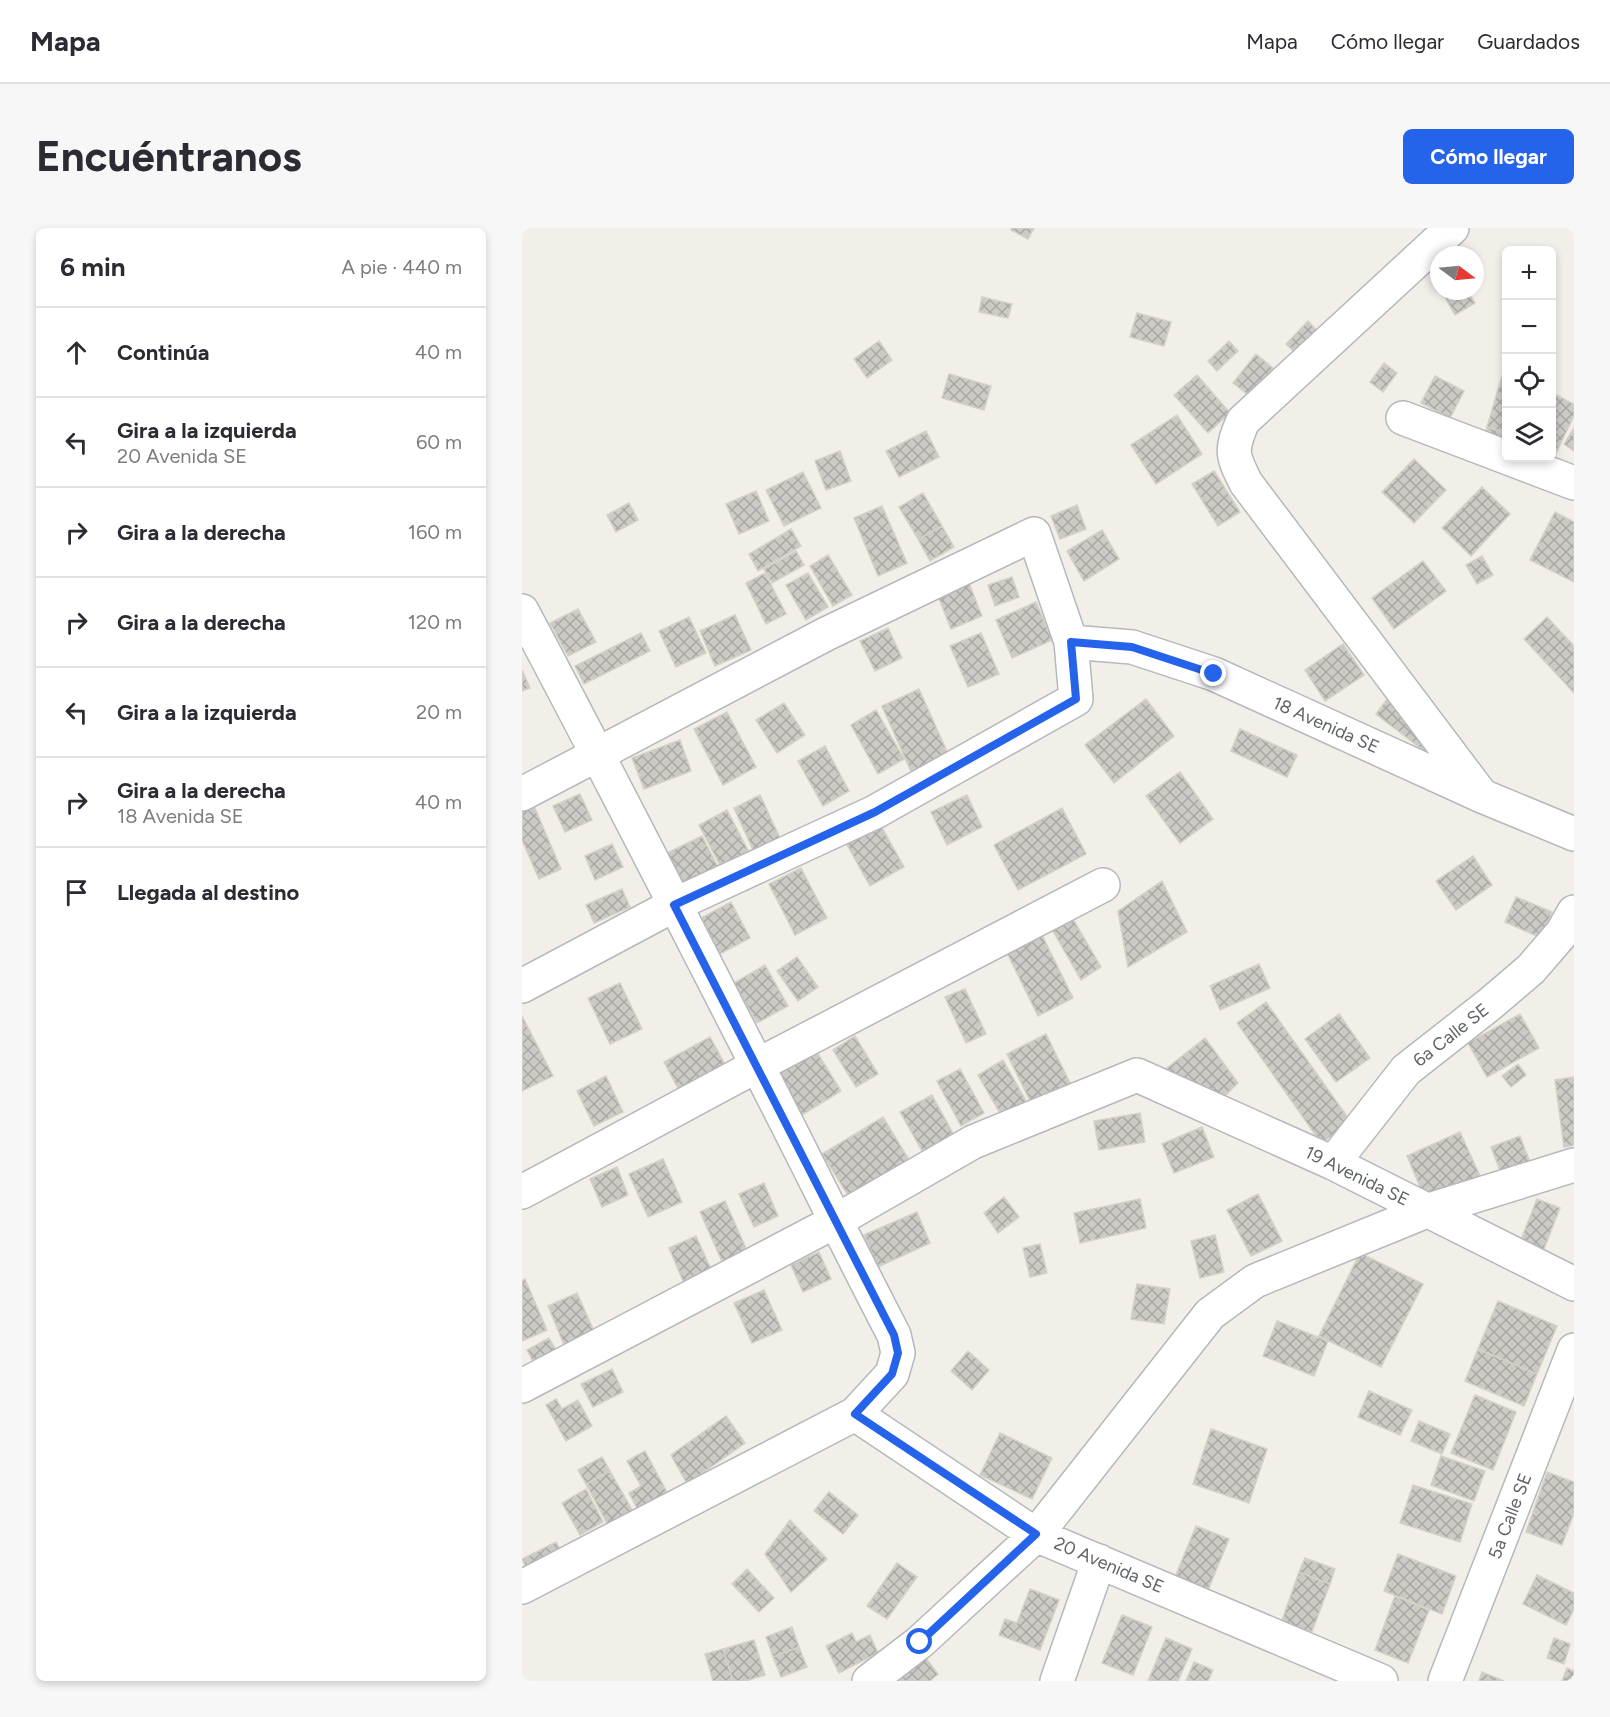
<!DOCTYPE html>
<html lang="es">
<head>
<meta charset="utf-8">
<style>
  body { margin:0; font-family:Figtree,sans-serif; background:#f7f7f7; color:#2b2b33 }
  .controls { position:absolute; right:18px; top:18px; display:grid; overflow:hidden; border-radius:9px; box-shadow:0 3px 9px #0003 }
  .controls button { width:54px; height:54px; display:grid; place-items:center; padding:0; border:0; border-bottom:2px solid #e1e1e2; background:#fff; color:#2b2b33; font:30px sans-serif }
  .compass { position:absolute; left:908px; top:18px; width:54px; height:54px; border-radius:50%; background:#fff; box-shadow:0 3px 9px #0003; rotate:106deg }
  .stop { position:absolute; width:18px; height:18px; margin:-14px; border:4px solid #2563eb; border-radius:50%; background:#fff }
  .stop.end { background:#2563eb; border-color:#fff; box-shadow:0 2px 6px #0008 }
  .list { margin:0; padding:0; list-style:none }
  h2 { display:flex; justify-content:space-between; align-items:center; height:78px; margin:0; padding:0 24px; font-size:26px }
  h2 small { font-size:20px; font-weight:400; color:#7c7c81 }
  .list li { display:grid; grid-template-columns:39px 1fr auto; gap:18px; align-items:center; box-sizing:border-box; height:90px; padding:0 24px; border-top:2px solid #e1e1e2 }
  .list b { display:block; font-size:22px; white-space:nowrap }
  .list p { margin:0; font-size:20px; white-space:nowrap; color:#7c7c81 }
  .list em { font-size:20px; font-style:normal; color:#7c7c81 }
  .icon { flex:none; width:33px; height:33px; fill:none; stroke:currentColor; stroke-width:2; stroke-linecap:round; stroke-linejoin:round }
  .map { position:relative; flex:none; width:1052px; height:1453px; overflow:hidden; border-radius:9px }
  header { display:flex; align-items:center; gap:36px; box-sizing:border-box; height:84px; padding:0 30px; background:#fff; border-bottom:2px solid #e1e1e2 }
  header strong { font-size:28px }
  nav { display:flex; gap:33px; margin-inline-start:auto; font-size:21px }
  .intro { display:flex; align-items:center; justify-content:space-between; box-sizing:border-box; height:144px; padding:0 36px }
  h1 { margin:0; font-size:42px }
  .button { padding:15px 27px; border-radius:9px; background:#2563eb; color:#fff; font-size:21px; font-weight:700 }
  main { display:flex; gap:36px; padding:0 36px }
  aside { flex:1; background:#fff; border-radius:9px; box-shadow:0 3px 9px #0003 }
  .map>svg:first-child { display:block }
  .building { fill:url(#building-cross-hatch); stroke:#d6d1c6; stroke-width:1.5 }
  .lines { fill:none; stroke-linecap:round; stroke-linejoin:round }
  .minor-casing { stroke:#b5b8bc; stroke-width:36 }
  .minor { stroke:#fff; stroke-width:33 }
  .route { stroke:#2563eb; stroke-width:8 }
  .labels { text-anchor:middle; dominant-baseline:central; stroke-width:4.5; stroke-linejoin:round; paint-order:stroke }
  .street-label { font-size:18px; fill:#5f6368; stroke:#fff }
</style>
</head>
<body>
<header>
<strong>Mapa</strong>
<nav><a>Mapa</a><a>Cómo llegar</a><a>Guardados</a></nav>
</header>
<div class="intro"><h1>Encuéntranos</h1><a class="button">Cómo llegar</a></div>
<main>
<aside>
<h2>6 min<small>A pie · 440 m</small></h2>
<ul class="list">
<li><svg class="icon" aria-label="ahead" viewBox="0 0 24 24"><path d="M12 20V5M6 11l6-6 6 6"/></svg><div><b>Continúa</b></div><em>40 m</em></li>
<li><svg class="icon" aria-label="left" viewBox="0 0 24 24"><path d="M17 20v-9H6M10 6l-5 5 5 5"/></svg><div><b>Gira a la izquierda</b><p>20 Avenida SE</p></div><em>60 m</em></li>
<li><svg class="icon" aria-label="right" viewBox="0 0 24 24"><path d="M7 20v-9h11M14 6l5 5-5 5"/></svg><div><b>Gira a la derecha</b></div><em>160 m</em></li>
<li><svg class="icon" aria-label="right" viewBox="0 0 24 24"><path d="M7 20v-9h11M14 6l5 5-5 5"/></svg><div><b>Gira a la derecha</b></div><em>120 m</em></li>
<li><svg class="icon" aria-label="left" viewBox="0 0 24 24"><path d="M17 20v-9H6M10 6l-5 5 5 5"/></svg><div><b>Gira a la izquierda</b></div><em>20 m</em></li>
<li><svg class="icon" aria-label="right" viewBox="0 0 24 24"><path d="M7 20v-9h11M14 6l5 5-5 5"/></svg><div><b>Gira a la derecha</b><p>18 Avenida SE</p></div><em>40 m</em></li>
<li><svg class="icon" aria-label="arrive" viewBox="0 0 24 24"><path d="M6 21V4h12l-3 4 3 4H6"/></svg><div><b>Llegada al destino</b></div></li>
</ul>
</aside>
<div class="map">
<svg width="1052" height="1453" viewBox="0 0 1052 1453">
  <defs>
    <pattern id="building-cross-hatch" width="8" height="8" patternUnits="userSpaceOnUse" patternTransform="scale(1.5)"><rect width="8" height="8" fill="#cccac5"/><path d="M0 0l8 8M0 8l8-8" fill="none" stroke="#a9a8a4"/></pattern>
  </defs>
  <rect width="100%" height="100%" fill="#f1efe8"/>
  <path class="building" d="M490,0H512L506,11L489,2Z
    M946,63L953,75L933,87L920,64Z
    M460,69L490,76L486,90L457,84Z
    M615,85L649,94L642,118L608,109Z
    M786,93L799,107L778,129L764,116Z
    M357,113L370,132L345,150L332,131Z
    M707,113L716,123L695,143L686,133Z
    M734,126L752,141L730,170L711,155Z
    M862,135L875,145L861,164L848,154Z
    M427,146L469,158L462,182L420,170Z
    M675,147L708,185L686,205L652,167Z
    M913,148L942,163L928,190L899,175Z
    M980,148L984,150V205L965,199Z
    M1030,165L1052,176V188L1030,233Z
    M655,187L680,226L634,256L609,217Z
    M965,199L984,205V224L960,217Z
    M1052,200V223L1042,216Z
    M404,203L417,229L377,249L364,223Z
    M318,223L329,253L304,262L293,233Z
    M892,231L924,262L892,295L860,264Z
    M692,243L718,284L696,298L670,256Z
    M281,244L299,280L262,298L244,262Z
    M960,259L988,286L949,328L920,300Z
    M234,263L247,293L217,306L204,276Z
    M401,265L420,298L396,311L377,279Z
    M107,275L116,292L94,304L85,287Z
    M555,277L564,301L538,311L529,288Z
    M360,278L385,335L356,348L332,290Z
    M1033,284L1052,294V354L1008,332Z
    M420,298L432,319L408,333L396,311Z
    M269,301L279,318L236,343L227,326Z
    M580,302L597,331L562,353L545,323Z
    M274,323L282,337L250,355L242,341Z
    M306,327L330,367L311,378L288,338Z
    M960,328L971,347L955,356L944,337Z
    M901,333L924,363L872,401L850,370Z
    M243,345L264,386L244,396L224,355Z
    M286,345L306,379L284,392L264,357Z
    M490,349L497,369L473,378L466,357Z
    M447,355L460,388L429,401L416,368Z
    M514,374L530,412L490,430L474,392Z
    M56,381L74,414L46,428L28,395Z
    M213,387L229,422L193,438L178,403Z
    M167,389L184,425L154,439L137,403Z
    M1025,389L1052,418V465L1002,411Z
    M366,400L380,430L353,443L338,413Z
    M119,405L128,423L62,456L53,438Z
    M459,405L477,446L446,459L428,418Z
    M821,416L842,447L803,473L783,442Z
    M0,442L8,460L0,463Z
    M397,461L427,528L390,546L360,478Z
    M624,471L652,508L592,555L563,517Z
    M865,471L917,511L906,526L854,486Z
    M262,475L283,507L255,525L234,492Z
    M354,482L382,531L356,546L329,497Z
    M205,484L234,539L201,557L172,501Z
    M718,501L775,527L765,549L709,523Z
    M158,512L169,543L122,561L110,530Z
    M303,518L327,563L301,578L276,533Z
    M658,544L691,591L658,615L624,568Z
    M58,566L70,592L43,604L31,578Z
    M238,567L259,612L232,624L212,580Z
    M445,567L460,599L425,617L409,584Z
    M12,578L39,641L17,651L0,612V583Z
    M540,580L564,626L496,662L472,617Z
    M205,582L229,628L201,643L177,597Z
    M358,596L382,639L348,658L324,615Z
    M180,608L196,639L161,656L145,625Z
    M90,616L101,639L73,652L63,628Z
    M951,628L970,657L934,682L914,653Z
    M279,640L305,690L273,707L247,656Z
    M640,653L665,704L606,739L596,683Z
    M100,661L108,679L72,695L64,677Z
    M994,669L1030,684L1019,710L983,694Z
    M209,674L228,710L198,726L179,690Z
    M551,691L579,739L559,752L531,703Z
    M519,705L551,770L516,788L484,723Z
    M275,729L296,759L276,773L255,743Z
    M737,736L748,760L698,782L688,758Z
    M243,737L266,778L235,795L212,755Z
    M98,755L120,801L88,816L66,770Z
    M443,761L464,806L444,815L423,769Z
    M744,774L829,894L799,915L715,795Z
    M817,786L848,830L814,854L783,811Z
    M998,786L1017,820L965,849L946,815Z
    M0,788L31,848L0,863Z
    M524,806L551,861L512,881L485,826Z
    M333,808L356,846L334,859L311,822Z
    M188,809L204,838L158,864L142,834Z
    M683,810L716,855L699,872L644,841Z
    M293,821L319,863L280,887L254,845Z
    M481,832L508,880L483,894L456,847Z
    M996,836L1004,847L989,859L980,848Z
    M438,841L462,885L439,898L415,853Z
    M84,848L101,884L72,898L55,863Z
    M1052,849V917L1042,919L1033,852Z
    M410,867L434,911L403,928L378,884Z
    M618,885L623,914L577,922L572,893Z
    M361,889L389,935L329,972L300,926Z
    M680,899L692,929L652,945L640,916Z
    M938,904L958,948L904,973L885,928Z
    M998,908L1009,937L980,948L969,919Z
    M141,931L160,974L126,989L107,946Z
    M95,939L106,967L80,979L68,951Z
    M242,955L256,988L232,999L217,966Z
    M736,966L760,1013L729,1028L705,982Z
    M482,969L497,989L476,1005L462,985Z
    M618,971L624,1000L558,1015L552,985Z
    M1015,971L1038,980L1018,1031L995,1022Z
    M203,973L227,1027L202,1038L178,984Z
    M395,984L408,1015L356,1039L342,1007Z
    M693,1007L702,1044L678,1050L669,1013Z
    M174,1008L189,1041L161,1053L147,1020Z
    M518,1016L525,1045L508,1049L501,1020Z
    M297,1024L309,1051L281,1064L269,1037Z
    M838,1025L901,1056L859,1139L797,1108Z
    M3,1051L25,1102L0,1113V1053Z
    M615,1056L648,1061L642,1096L609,1091Z
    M242,1062L260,1102L230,1115L212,1075Z
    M55,1065L75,1110L45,1124L26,1078Z
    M976,1073L1035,1098L1015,1146L956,1121Z
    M755,1093L806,1113L792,1148L741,1128Z
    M27,1110L38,1129L15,1141L5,1122Z
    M956,1121L1015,1146L1002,1178L943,1153Z
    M446,1123L467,1142L450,1162L429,1143Z
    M90,1141L101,1164L71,1179L59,1156Z
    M847,1163L890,1182L878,1207L836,1189Z
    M953,1167L994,1184L971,1242L929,1225Z
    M34,1171L40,1181L56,1172L70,1198L44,1213L24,1177Z
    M204,1188L223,1215L165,1256L149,1227Z
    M897,1193L928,1206L920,1226L889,1213Z
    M689,1201L745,1221L727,1275L671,1256Z
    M478,1205L530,1230L510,1271L458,1247Z
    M123,1223L147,1268L117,1284L107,1265L119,1258L105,1233Z
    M919,1228L963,1243L952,1273L909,1257Z
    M80,1229L88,1243L64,1256L56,1242Z
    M88,1243L113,1287L88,1301L64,1256Z
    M1025,1244L1052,1254V1285L1040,1317L1004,1304Z
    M891,1257L950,1276L938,1314L878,1295Z
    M64,1261L81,1294L58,1307L40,1275Z
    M307,1264L336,1287L321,1306L292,1283Z
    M268,1292L305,1331L269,1364L243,1326Z
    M674,1298L707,1311L684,1367L651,1354Z
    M34,1314L43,1330L8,1347L0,1331Z
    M876,1326L934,1348L920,1386L862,1363Z
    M783,1330L813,1341L808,1356L777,1344Z
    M375,1335L395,1349L365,1391L345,1378Z
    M225,1341L252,1370L237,1384L210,1356Z
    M777,1344L808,1356L789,1406L759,1395Z
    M1015,1347L1052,1365V1381L1044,1397L1001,1376Z
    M508,1361L537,1372L518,1422L477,1407L483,1391L495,1395Z
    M873,1368L907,1382L886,1435L853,1422Z
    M600,1387L630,1399L611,1447L580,1435Z
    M270,1399L277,1419L251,1429L244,1409Z
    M330,1405L334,1414L348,1407L356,1425L317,1445L304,1418Z
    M644,1410L670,1421L656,1453H626Z
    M1032,1410L1048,1416L1042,1436L1025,1430Z
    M232,1412L243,1447L224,1453H211L201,1421Z
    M277,1419L285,1439L259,1449L251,1429Z
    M201,1421L211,1453H191L183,1426Z
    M403,1429L416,1446L408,1453H373Z
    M672,1434L691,1442L686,1453H664Z
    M1045,1440L1052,1443V1453H1040Z
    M960,1444L982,1453H957Z"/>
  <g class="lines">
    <defs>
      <path id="minor" d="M930,0L721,193C708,223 710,227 724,255L960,568
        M881,190L1052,255
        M0,383C80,533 157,684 234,835C281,926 325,1017 372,1107L376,1125L370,1146L333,1186L0,1359
        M549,414L610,419L692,446L960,568L1052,606
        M0,566L304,406L512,306L549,414L554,471L353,584L152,677L0,758
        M811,935L884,842L968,776L1009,741L1040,705L1052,684
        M0,964L236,837L581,657
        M0,1158L312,994L451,914L615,847L811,935L1052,1056
        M333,1186L514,1307L859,1453
        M347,1453L398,1414L514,1307L688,1086L733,1053L907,982L1052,937
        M535,1453L577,1333
        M923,1453L1052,1122"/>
    </defs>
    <use href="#minor" class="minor-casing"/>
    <use href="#minor" class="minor"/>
  </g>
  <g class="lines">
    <path class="route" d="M398,1414L514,1306L333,1186L370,1146L376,1125L372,1107L152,677L353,584L554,471L549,414L610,419L692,446"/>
  </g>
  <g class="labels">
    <g class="street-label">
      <text transform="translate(804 497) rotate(24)">18 Avenida SE</text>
      <text transform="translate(929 807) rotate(-38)">6a Calle SE</text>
      <text transform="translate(835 948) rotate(26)">19 Avenida SE</text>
      <text transform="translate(988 1288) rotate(-69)">5a Calle SE</text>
      <text transform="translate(587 1337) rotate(23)">20 Avenida SE</text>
    </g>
  </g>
</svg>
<div class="controls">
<button>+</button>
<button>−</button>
<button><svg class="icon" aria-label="locate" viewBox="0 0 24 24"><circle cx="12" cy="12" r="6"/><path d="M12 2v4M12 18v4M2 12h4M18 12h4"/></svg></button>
<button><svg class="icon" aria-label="layers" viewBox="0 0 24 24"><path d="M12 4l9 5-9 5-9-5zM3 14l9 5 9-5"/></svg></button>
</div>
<svg class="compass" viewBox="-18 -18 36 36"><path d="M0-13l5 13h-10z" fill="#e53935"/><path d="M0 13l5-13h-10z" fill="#7c7c81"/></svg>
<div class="stop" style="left:398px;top:1414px"></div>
<div class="stop end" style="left:692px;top:446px"></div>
</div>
</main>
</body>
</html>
